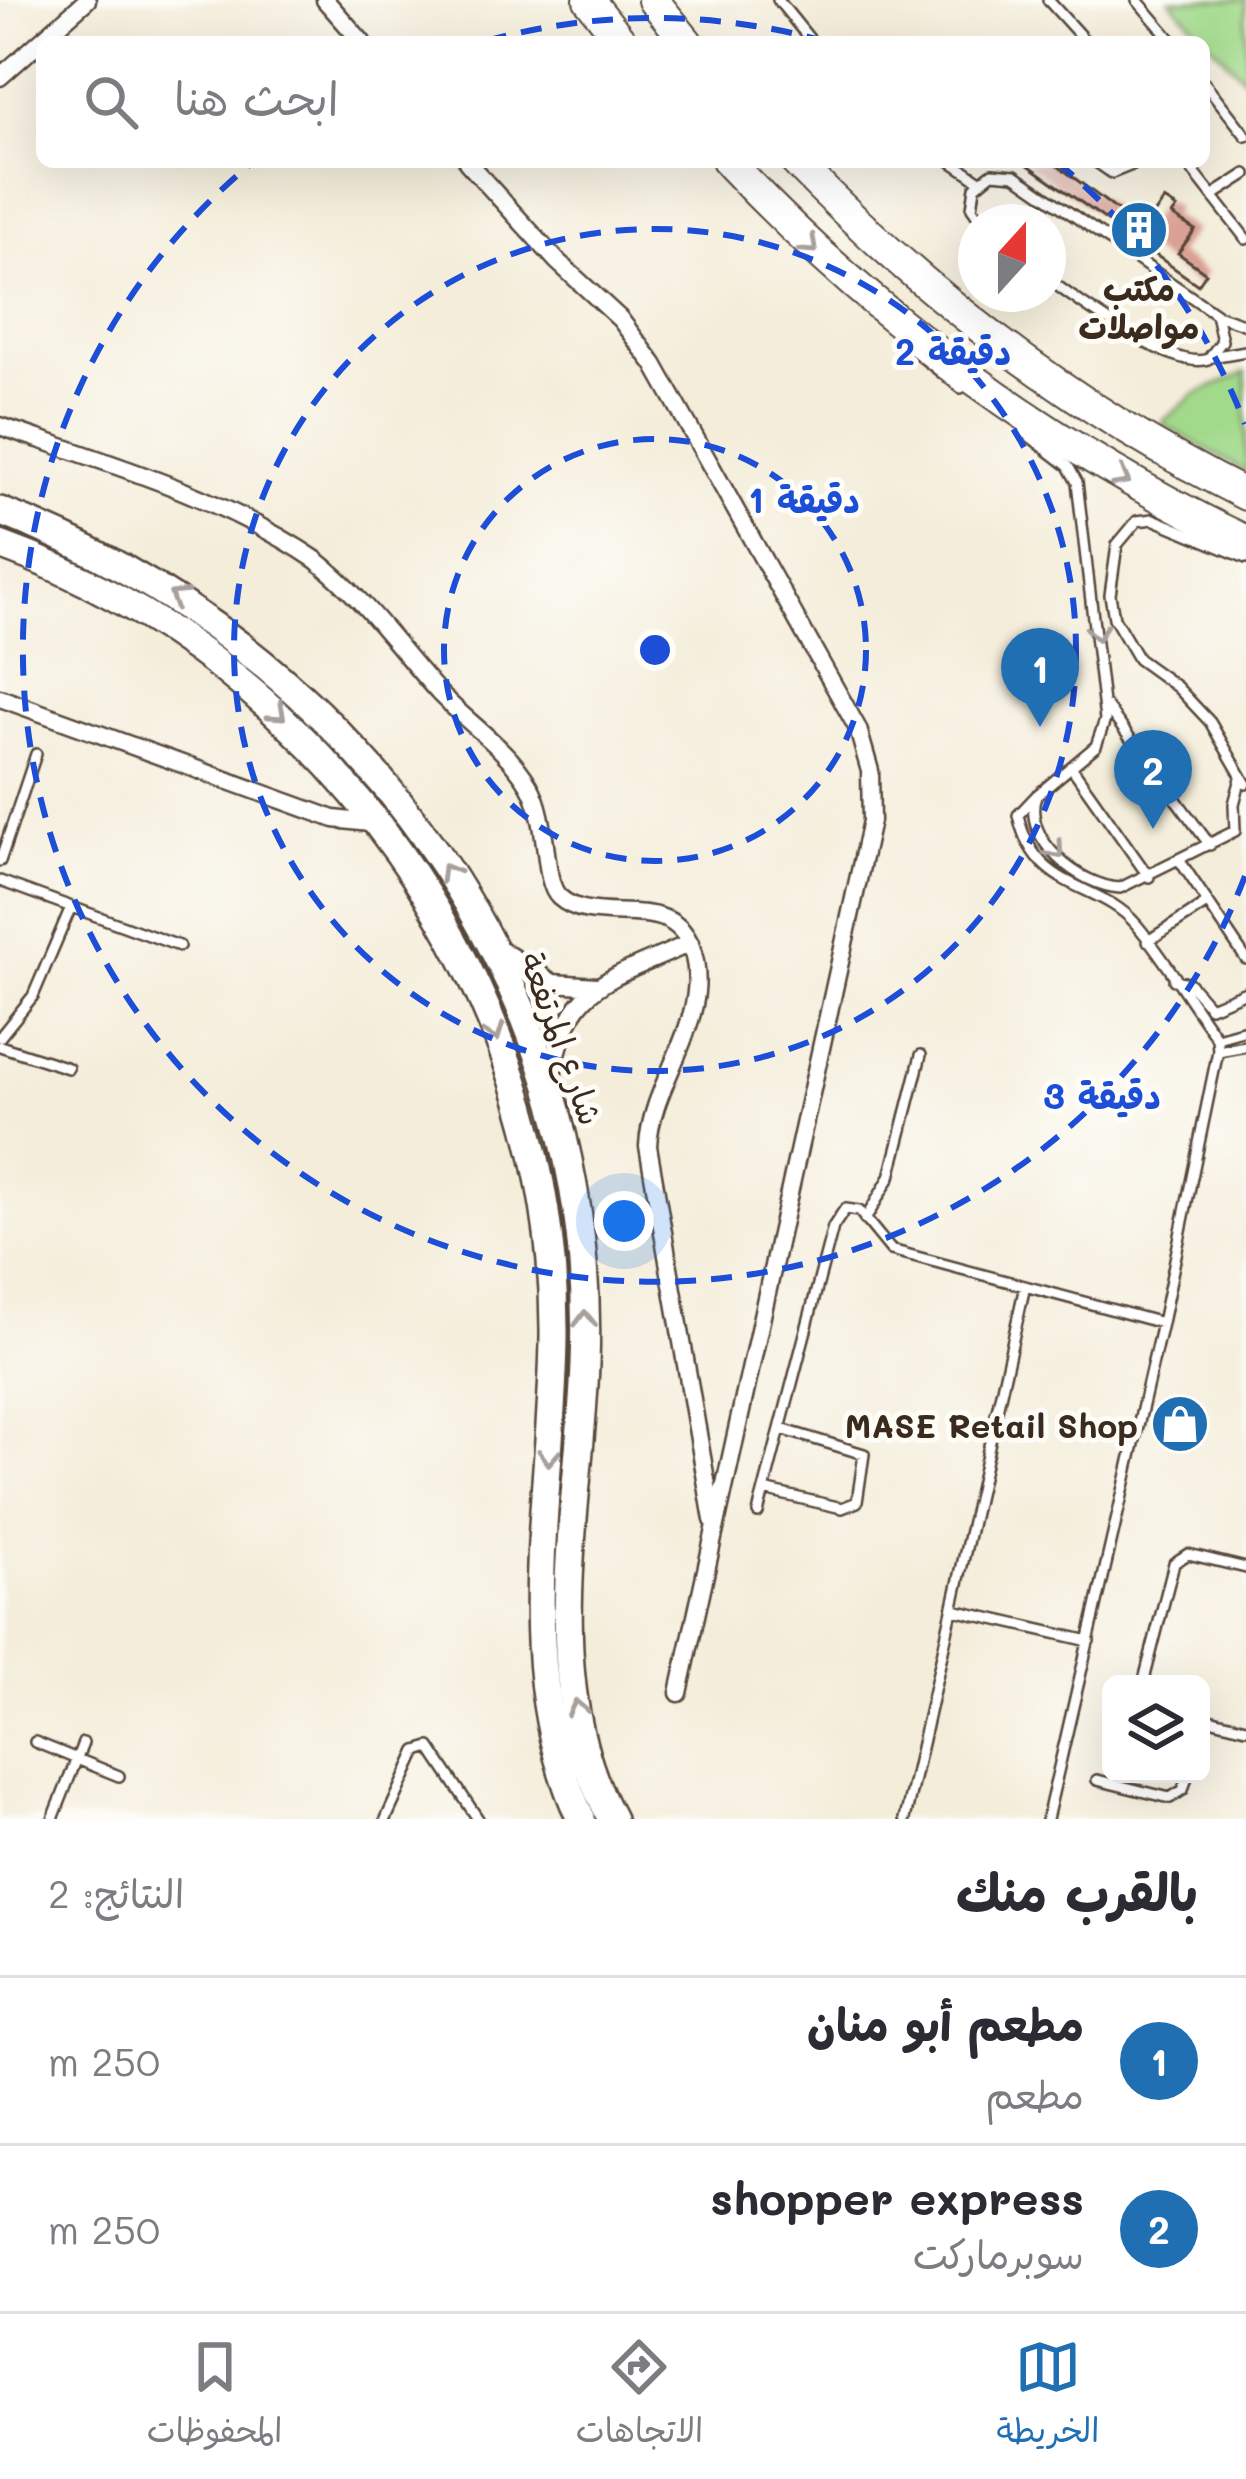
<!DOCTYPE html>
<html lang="ar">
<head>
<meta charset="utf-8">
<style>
  body { margin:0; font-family:Mali,"Playpen Sans Arabic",sans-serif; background:#f7f7f7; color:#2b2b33; direction:rtl }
  .controls { position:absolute; right:36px; bottom:36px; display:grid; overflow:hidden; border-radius:18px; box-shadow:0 12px 48px #0002 }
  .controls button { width:108px; height:108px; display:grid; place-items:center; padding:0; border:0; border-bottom:3px solid #e1e1e2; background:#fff; color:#2b2b33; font:60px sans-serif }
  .compass { position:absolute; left:958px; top:204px; width:108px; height:108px; border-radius:50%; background:#fff; box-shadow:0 12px 48px #0002; rotate:21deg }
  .you { position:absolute; left:624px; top:1221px; width:42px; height:42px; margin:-30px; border:9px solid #fff; border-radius:50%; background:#1a73e8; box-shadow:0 0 0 18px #1a73e833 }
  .badge { display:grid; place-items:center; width:78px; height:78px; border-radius:50%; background:#1f6fb2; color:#fff; font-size:39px; font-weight:700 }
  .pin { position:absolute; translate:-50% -99px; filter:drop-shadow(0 3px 6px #0008) }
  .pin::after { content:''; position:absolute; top:63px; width:42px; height:36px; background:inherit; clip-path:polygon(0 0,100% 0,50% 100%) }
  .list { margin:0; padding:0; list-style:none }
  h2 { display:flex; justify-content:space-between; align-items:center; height:156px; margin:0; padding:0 48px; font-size:51px }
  h2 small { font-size:39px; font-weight:400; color:#7c7c81 }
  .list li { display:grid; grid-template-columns:78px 1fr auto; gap:36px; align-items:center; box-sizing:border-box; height:168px; padding:0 48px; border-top:3px solid #e1e1e2 }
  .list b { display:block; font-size:45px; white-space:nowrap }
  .list p { margin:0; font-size:39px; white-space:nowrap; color:#7c7c81 }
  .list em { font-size:39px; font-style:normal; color:#7c7c81 }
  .icon { flex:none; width:66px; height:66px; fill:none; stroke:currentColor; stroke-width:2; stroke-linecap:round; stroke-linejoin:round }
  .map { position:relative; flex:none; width:1246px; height:1819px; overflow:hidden; direction:ltr }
  .search { position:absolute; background:#fff; box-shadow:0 12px 48px #0002; left:36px; right:36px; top:36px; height:132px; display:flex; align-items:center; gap:30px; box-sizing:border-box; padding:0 42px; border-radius:18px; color:#7c7c81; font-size:45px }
  .sheet { height:492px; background:#fff }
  nav { display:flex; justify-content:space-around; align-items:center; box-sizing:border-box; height:168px; border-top:3px solid #e1e1e2; background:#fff; font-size:33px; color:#7c7c81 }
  nav a { display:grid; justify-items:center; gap:6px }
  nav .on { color:#1f6fb2 }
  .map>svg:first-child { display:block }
  .green { fill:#a2da8c; stroke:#6e8255; stroke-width:3 }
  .building { fill:#d9a095 }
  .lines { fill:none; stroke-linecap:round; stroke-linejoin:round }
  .lane-casing { stroke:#57473a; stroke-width:14 }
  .street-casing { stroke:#57473a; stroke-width:21 }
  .primary-casing { stroke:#57473a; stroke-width:32 }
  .highway-casing { stroke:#57473a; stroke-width:34 }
  .lane { stroke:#fff; stroke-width:9 }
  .street { stroke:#fff; stroke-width:16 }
  .primary { stroke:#fff; stroke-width:27 }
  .highway { stroke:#fff; stroke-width:30 }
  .oneway { stroke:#a79f9a }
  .ring { fill:none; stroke:#1d4ed8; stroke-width:6; stroke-dasharray:21 15 }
  .labels { text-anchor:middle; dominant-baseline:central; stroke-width:10; stroke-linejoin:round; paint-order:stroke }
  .poi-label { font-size:33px; font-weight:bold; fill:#3b2a1e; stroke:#fdfcf7 }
  .street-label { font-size:33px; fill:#3b2a1e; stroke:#fdfcf7 }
  .centre { fill:#1d4ed8; stroke:#fdfcf7; stroke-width:6 }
  .ring-label { font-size:36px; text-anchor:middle; font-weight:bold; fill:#1d4ed8; stroke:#fdfcf7; stroke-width:10; stroke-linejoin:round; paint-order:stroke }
</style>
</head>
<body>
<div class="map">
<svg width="1246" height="1819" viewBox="0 0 1246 1819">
  <rect width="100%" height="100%" fill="#fdfcf7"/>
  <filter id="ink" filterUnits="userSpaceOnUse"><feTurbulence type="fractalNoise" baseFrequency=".00833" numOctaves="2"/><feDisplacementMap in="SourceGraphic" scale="24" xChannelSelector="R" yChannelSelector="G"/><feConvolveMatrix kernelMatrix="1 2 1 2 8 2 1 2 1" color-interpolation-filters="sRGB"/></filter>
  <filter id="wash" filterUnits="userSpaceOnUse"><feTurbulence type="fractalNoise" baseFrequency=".004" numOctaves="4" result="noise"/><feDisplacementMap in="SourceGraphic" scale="48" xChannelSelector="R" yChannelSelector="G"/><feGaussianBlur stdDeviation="2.7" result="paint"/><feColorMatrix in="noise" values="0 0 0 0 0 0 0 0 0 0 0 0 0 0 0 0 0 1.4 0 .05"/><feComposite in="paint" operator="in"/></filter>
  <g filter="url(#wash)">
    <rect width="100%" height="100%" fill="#f4edda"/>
    <path class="green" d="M1170,0H1246V80Z
      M1246,372V472L1161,423L1194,395Z"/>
    <g id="blocks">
      <path class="building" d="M1024,162H1053L1126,217L1131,210L1148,223L1164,200L1177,208L1172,215L1195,230L1178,253L1206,273L1198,285Z"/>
    </g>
  </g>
  <g filter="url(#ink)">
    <use href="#blocks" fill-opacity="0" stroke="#57473a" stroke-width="3"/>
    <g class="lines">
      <defs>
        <path id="lane" d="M778,0L812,42
          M1048,0L1086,42
          M1137,0L1173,42
          M1204,82L1246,136
          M952,162L980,181
          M1096,162L1112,173L1139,162
          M1186,162L1246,239
          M1215,194L1246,174
          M982,222L972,208L975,187L992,173L1015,175L1216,314L1222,341L1208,359C1175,372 1076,300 1048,279
          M1217,315L1246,325
          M909,347L961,388
          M1211,357L1246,351
          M1024,432L1068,466L1077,482L1105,720L1096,746L1036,796C1021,839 1080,886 1120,888L1235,831
          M1246,558L1153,519L1137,521L1117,545L1110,595L1114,618L1138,659L1177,687L1210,722L1246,784
          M1106,706L1210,845
          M1072,768L1149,877
          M1036,796L1018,815C1035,893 1098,880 1136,924C1166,959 1189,1001 1217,1038L1218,1051L1162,1323L1047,1819
          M1235,831L1234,804L1241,778
          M0,861L36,754
          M1180,861L1246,959
          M0,881L179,946
          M1148,941L1207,903
          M1174,980L1189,983L1210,1007L1246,992
          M0,1037L33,996L71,907
          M1217,1038L1246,1030
          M0,1046L68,1068
          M1218,1051L1246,1046
          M865,1220L890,1177L921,1055
          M764,1490L842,1508L857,1502L864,1454L781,1429
          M758,1513L833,1227L845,1209L859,1211L891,1250L1162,1323
          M954,1610L1089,1641
          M1143,1684L1174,1563L1188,1554L1246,1568
          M1201,1717L1246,1728
          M35,1742L119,1776
          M1097,1780L1170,1798L1183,1790L1188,1774
          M53,1819L83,1743
          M386,1819L417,1751L430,1747L478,1819
          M905,1819L1025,1286"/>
        <path id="street" d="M325,0L362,42
          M0,77L87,0
          M467,162L557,261L620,319L654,364L858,729L870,771L871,821L679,1693
          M0,426C105,462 224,497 316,560C364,598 399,649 440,694C470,725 506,747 529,785C550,821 542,881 559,897C596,931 676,887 693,953C712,1021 651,1081 648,1146L713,1520
          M0,698L334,819L378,824
          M496,947L553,983L597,986
          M551,1084C567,981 604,983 690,943"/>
        <path id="primary" d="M0,511C352,646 600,980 585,1364C580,1511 537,1683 612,1819
          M0,545C324,662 556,988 554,1335C553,1494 510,1669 581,1819"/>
        <path id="highway" d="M589,0L622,42
          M653,0L687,42
          M728,162C878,322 1049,447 1246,541
          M796,162C927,297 1077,411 1246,495"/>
      </defs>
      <use href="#lane" class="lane-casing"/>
      <use href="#street" class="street-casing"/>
      <use href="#primary" class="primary-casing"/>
      <use href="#highway" class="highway-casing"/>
      <use href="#lane" class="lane"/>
      <use href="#street" class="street"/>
      <use href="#primary" class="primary"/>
      <use href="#highway" class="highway"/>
    </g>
    <defs><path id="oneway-chevron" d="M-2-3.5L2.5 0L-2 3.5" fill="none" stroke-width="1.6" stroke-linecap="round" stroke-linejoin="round" transform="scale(3)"/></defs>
    <g class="oneway">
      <use href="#oneway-chevron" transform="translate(810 246) rotate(43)"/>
      <use href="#oneway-chevron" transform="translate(1122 478) rotate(28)"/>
      <use href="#oneway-chevron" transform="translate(177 597) rotate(-147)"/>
      <use href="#oneway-chevron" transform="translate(1097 633) rotate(83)"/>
      <use href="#oneway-chevron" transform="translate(278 713) rotate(42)"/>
      <use href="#oneway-chevron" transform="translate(1056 851) rotate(49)"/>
      <use href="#oneway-chevron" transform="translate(448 872) rotate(-121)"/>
      <use href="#oneway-chevron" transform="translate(495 1033) rotate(70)"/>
      <use href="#oneway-chevron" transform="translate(585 1319) rotate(-91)"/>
      <use href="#oneway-chevron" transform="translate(549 1457) rotate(93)"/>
      <use href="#oneway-chevron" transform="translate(577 1708) rotate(-102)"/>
    </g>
  </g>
  <g class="ring">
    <circle cx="655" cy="650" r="211"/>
    <circle cx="655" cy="650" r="421"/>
    <path d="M1245 876A632 632 0 1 1 253 162M486 41A632 632 0 0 1 824 41M1057 162A632 632 0 0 1 1245 424"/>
  </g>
  <defs>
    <symbol id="building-disc" viewBox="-11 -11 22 22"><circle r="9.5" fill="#1f6fb2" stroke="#fdfcf7"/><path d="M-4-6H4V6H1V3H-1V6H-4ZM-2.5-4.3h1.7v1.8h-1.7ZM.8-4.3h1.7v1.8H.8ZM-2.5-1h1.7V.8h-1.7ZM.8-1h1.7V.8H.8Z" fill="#fff"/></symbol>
    <symbol id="shop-disc" viewBox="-11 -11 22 22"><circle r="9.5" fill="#1f6fb2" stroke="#fdfcf7"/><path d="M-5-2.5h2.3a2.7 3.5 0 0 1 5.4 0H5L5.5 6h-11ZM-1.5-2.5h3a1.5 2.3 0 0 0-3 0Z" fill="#fff"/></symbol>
  </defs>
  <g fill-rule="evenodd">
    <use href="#building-disc" x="1106" y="197" width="66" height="66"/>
    <use href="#shop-disc" x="1147" y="1391" width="66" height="66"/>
  </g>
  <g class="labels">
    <g class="poi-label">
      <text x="1139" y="287">مكتب<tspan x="1139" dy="38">مواصلات</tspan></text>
      <text x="1138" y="1424" text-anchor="end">MASE Retail Shop</text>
    </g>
    <g class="street-label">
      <text transform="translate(563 1038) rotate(70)">شارع المرتفعة</text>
    </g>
  </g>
  <circle cx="655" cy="650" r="18" class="centre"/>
  <g class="ring-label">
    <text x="953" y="365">2 دقيقة</text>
    <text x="804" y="513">1 دقيقة</text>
    <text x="1102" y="1109">3 دقيقة</text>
  </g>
</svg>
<div class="controls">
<button><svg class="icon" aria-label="layers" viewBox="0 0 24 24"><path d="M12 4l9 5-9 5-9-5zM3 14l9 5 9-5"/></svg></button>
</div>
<svg class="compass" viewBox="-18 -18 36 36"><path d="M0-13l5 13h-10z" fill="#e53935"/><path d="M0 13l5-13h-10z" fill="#7c7c81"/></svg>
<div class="you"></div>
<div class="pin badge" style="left:1040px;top:727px">1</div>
<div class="pin badge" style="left:1153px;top:829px">2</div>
<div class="search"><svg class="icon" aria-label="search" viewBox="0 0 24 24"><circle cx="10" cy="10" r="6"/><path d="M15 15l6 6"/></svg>ابحث هنا</div>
</div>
<section class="sheet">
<h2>بالقرب منك<small>النتائج: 2</small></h2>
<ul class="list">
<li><span class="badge">1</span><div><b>مطعم أبو منان</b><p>مطعم</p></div><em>250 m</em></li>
<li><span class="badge">2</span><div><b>shopper express</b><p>سوبرماركت</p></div><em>250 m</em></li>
</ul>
</section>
<nav>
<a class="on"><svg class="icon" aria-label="map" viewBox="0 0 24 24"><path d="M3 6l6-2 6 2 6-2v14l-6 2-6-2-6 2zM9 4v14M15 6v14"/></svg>الخريطة</a>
<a><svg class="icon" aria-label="directions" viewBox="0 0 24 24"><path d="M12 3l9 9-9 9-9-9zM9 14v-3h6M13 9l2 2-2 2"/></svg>الاتجاهات</a>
<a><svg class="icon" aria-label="saved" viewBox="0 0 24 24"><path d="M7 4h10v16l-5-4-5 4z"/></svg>المحفوظات</a>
</nav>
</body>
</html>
